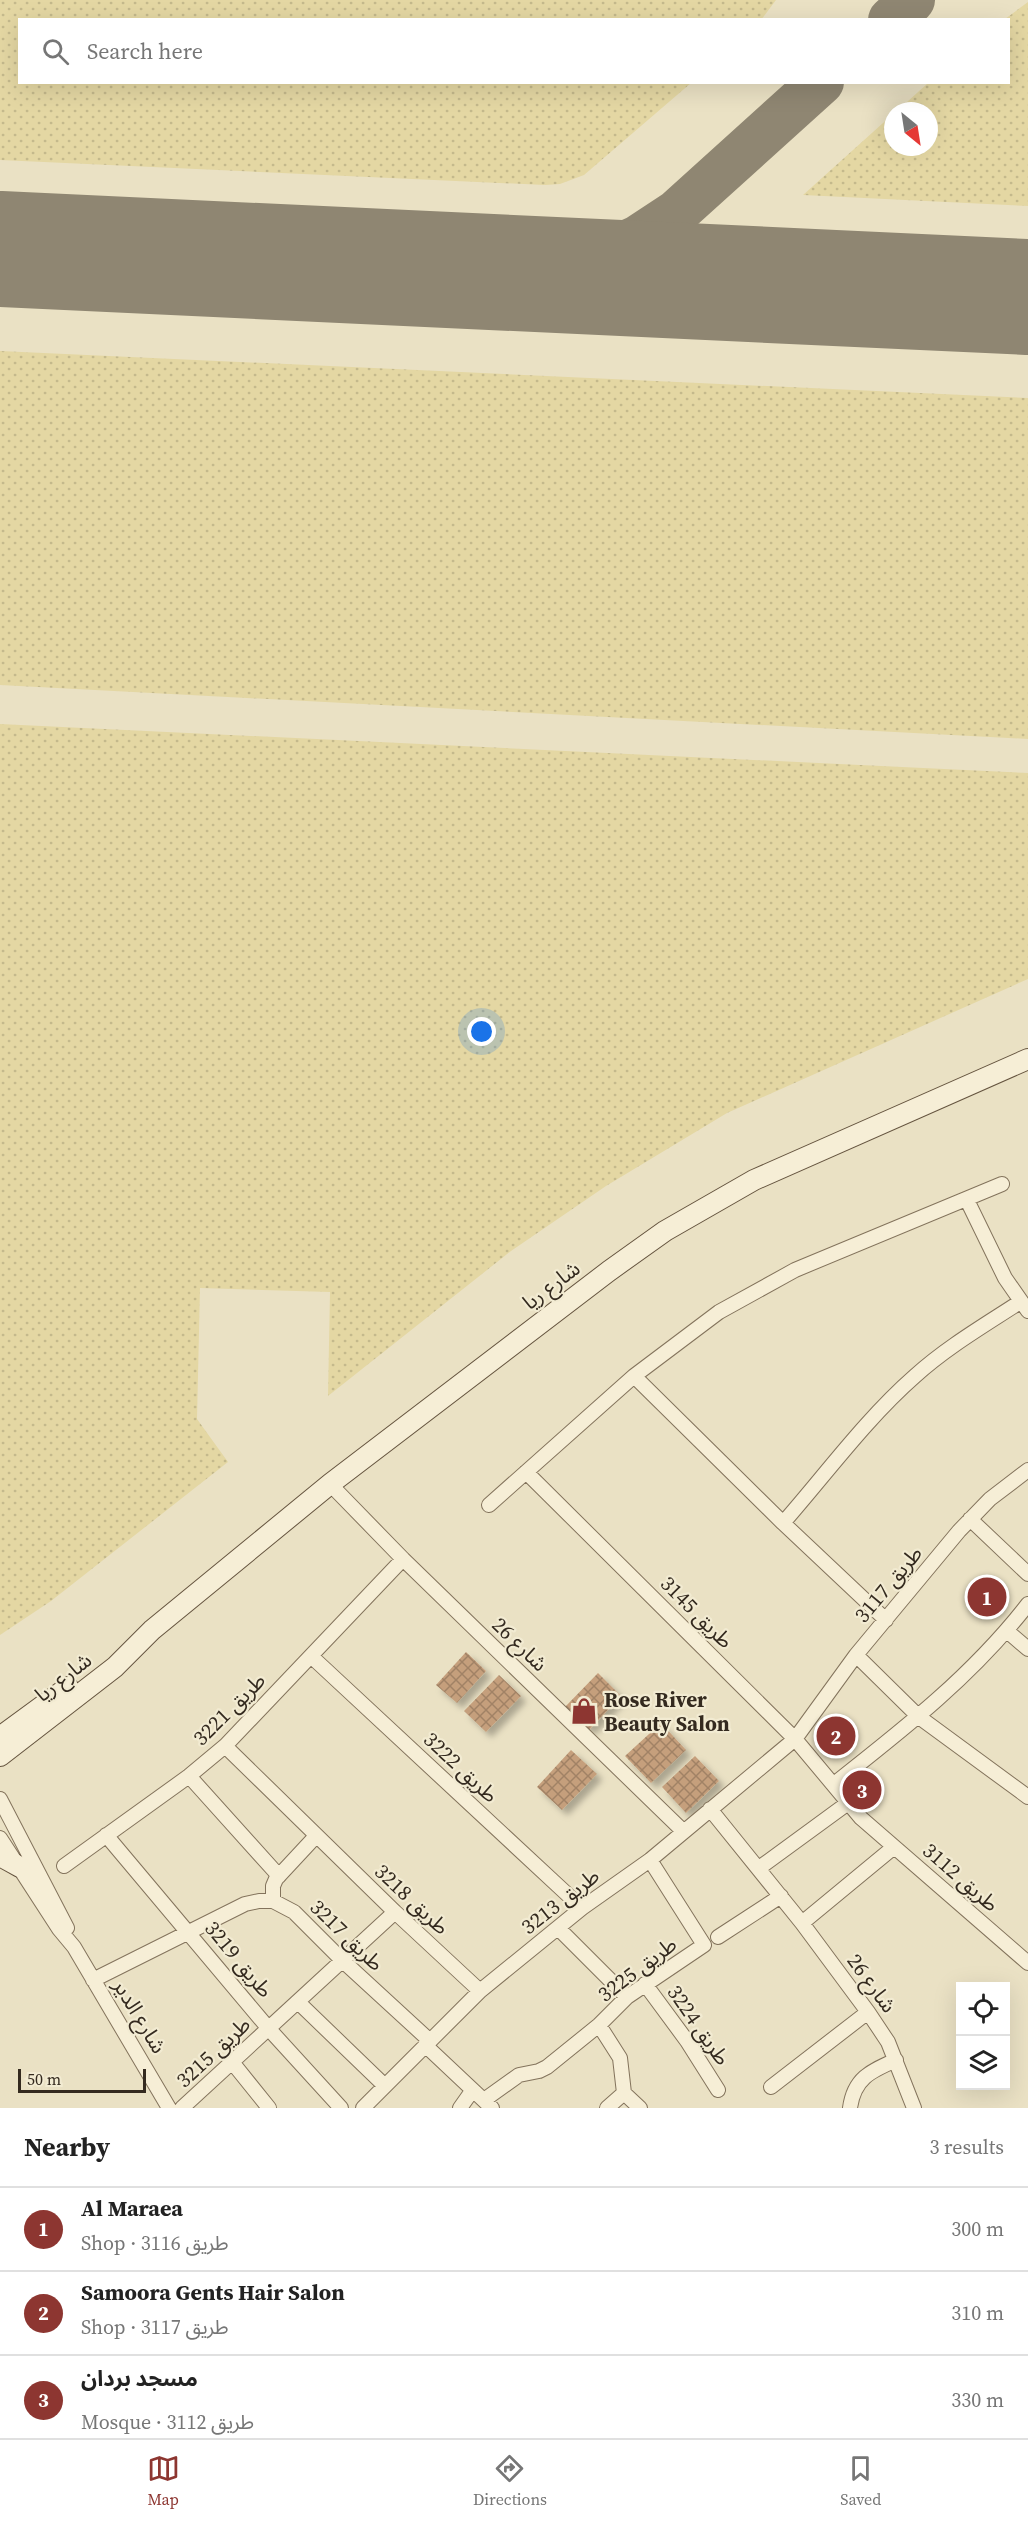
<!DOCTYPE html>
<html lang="en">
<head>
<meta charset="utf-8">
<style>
  body { margin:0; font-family:"Source Serif 4","Noto Sans Arabic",serif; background:#f6f6f6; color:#222 }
  .controls { position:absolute; right:18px; bottom:18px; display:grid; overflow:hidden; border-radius:0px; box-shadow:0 6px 24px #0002 }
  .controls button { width:54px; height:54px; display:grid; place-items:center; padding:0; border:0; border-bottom:2px solid #e0e0e0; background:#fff; color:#222; font:30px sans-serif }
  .compass { position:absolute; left:884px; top:102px; width:54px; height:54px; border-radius:50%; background:#fff; box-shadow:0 6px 24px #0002; rotate:150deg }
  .scale { position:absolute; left:18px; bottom:15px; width:128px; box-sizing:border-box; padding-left:6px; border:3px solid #342a1f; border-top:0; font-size:16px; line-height:21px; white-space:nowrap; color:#342a1f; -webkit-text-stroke:4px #f2ebd2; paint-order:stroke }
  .you { position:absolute; left:482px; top:1032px; width:21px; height:21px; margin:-15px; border:4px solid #fff; border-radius:50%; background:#1a73e8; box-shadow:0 0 0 9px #1a73e833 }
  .badge { display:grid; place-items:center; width:39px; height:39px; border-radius:50%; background:#8d3631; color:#fff; font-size:20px; font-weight:700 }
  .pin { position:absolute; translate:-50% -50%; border:3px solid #fff; box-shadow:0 2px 6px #0006 }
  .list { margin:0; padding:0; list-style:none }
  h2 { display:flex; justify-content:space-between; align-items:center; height:78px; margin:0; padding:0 24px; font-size:26px }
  h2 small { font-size:20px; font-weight:400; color:#767676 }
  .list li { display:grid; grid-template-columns:39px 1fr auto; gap:18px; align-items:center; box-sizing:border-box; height:84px; padding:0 24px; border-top:2px solid #e0e0e0 }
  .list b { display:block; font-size:22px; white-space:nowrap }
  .list p { margin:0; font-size:20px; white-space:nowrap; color:#767676 }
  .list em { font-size:20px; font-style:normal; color:#767676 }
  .icon { flex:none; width:33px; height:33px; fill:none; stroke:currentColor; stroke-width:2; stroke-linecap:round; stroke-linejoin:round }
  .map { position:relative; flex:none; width:1028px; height:2108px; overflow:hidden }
  .search { position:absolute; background:#fff; box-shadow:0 6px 24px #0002; left:18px; right:18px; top:18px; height:66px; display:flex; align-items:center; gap:15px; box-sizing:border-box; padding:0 21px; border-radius:0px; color:#767676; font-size:22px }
  .sheet { height:330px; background:#fff }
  nav { display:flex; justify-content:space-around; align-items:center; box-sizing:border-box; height:84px; border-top:2px solid #e0e0e0; background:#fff; font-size:16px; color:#767676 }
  nav a { display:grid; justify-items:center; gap:3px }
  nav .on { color:#8d3631 }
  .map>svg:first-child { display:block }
  .sand { fill:url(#sand-dots) }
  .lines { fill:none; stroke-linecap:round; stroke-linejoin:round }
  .taxiway { stroke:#8f8672; stroke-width:46 }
  .runway { stroke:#8f8672; stroke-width:116 }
  .building { fill:url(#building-cross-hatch); filter:url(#shadow) }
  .street-casing { stroke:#83735c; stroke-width:16 }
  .secondary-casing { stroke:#65543f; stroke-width:22 }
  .street { stroke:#f6eed6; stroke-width:14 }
  .secondary { stroke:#f6eed6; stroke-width:20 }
  .labels { text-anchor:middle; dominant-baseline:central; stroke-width:4.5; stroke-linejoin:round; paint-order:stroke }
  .street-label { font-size:21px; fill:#342a1f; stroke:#f2ebd2 }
  .poi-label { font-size:21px; font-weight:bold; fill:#342a1f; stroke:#f2ebd2; text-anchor:start }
</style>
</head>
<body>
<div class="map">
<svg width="1028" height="2108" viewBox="0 0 1028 2108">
  <defs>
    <pattern id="sand-dots" width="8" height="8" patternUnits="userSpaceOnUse" patternTransform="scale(1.5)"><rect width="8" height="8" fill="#e4d7a3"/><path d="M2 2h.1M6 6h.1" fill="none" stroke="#c4b98c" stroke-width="1.8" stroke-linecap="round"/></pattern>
    <pattern id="building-cross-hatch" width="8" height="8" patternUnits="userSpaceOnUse" patternTransform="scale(1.5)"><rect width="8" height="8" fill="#c59f7c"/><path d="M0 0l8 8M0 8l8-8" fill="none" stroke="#a18265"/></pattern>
    <filter id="shadow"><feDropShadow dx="5.5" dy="5.5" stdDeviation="3" flood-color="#0004"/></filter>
  </defs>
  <rect width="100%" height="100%" fill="#eae1c4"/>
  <path class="sand" d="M0,0H776L761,20H20V82L691,83L584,175L560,184L545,185L0,160Z
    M1028,2V206L803,195L893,114V147H929V111H897L928,83L1008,82V20L1005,19Z
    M0,351L1028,398V739L0,685Z
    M0,724L1028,773V979L727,1113L606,1186L511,1251L328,1396L330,1292L200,1288L197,1419L228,1462L51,1601L0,1635Z"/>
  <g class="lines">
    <path class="taxiway" d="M891,20L912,0
      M521,273L570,263L606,252L638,238L676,213L821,82"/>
    <path class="runway" d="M0,249L1028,297"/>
  </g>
  <path class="building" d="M466,1652L486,1671L457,1703L436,1685Z
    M598,1673L621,1696L589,1730L565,1707Z
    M499,1675L521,1696L486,1732L464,1711Z
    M661,1723L686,1750L651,1783L625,1756Z
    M571,1750L597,1774L562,1810L537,1787Z
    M695,1756L719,1781L686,1813L662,1787Z"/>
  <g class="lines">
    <defs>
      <path id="street" d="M967,1200L1005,1278L1028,1311
        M634,1376L783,1523L886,1620
        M526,1472L795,1739L861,1818L1028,1963
        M330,1484L403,1559L683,1831
        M489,1505L634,1376L719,1312L795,1270L1002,1184
        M970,1519L1028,1574
        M783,1523C826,1474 866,1419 915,1376C947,1347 985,1325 1020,1302
        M1007,1631L1028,1649
        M856,1655L919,1717L1028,1797
        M312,1657L582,1908
        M225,1746L395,1912L480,1991
        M189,1776L279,1876
        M834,1784C904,1729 973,1675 1028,1604
        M0,1799L67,1928
        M710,1809L802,1923L868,2012L888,2042L914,2108
        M106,1835L269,2029L341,2108
        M0,1838L59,1929L74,1947L169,2108
        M64,1866L189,1776L225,1746L403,1559
        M759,1868L848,1803
        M273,1901V1886L276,1879L316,1836
        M802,1923L894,1847
        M558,1928L627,1997
        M718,1937L781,1896
        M93,1980L245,1904L259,1901H273L294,1912L343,1961L429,2040
        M645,1984L687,2041L718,2090
        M298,2002L384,2085
        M599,2025L620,2058L624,2093L640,2108
        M425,2045L492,2108
        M232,2062L269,2108
        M771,2087L868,2012
        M484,2100L519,2075L539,2071L547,2067L599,2025L627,1997L704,1945L650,1860
        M182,2108L395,1912
        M363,2108L480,1991L582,1908L650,1860L795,1739L856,1655L959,1531L990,1499L1028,1470
        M460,2108L472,2091
        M607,2108L624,2093
        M850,2108C854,2078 871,2071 896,2060"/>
      <path id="secondary" d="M0,1737L68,1687
        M0,1756L115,1667L152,1630L330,1484L609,1271L665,1231L754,1180L1028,1059
        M0,1856L20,1867"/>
    </defs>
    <use href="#street" class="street-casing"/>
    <use href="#secondary" class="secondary-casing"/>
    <use href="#street" class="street"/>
    <use href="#secondary" class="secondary"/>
  </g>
  <defs>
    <symbol id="shop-bare" viewBox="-9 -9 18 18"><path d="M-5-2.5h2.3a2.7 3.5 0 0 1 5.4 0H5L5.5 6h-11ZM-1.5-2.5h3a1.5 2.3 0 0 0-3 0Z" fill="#8d3631" stroke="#f2ebd2" stroke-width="2.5" paint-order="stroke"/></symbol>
  </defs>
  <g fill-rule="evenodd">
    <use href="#shop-bare" x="565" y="1692" width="38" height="38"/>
  </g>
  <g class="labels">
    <g class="street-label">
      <text transform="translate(551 1285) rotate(-37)">شارع ريا</text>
      <text transform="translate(888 1584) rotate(-50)">طريق 3117</text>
      <text transform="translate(697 1612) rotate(45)">طريق 3145</text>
      <text transform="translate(520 1644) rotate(44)">شارع 26</text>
      <text transform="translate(63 1677) rotate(-38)">شارع ريا</text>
      <text transform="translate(229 1709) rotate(-45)">طريق 3221</text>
      <text transform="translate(461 1767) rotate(43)">طريق 3222</text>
      <text transform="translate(961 1877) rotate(41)">طريق 3112</text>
      <text transform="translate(412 1899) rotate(43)">طريق 3218</text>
      <text transform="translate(560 1901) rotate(-38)">طريق 3213</text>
      <text transform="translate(347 1935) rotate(44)">طريق 3217</text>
      <text transform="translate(239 1959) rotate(50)">طريق 3219</text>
      <text transform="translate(637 1969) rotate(-37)">طريق 3225</text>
      <text transform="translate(872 1983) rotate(54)">شارع 26</text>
      <text transform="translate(140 2016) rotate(59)">شارع الدير</text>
      <text transform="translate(699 2025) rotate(55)">طريق 3224</text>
      <text transform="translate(213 2052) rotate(-43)">طريق 3215</text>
    </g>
    <g class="poi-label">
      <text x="604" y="1699">Rose River<tspan x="604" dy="24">Beauty Salon</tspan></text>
    </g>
  </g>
</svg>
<div class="controls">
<button><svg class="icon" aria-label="locate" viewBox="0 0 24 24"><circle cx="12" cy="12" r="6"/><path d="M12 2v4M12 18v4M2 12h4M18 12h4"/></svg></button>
<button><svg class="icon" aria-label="layers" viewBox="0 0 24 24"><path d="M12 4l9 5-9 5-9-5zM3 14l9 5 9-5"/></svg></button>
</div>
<svg class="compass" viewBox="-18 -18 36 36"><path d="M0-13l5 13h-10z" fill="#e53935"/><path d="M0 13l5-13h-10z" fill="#767676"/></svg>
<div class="scale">50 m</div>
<div class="you"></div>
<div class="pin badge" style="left:987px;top:1597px">1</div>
<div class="pin badge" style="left:836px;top:1736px">2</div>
<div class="pin badge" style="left:862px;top:1790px">3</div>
<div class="search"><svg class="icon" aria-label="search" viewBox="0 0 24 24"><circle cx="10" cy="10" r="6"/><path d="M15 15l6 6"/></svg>Search here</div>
</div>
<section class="sheet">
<h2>Nearby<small>3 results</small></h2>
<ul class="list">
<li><span class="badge">1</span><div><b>Al Maraea</b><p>Shop · طريق 3116</p></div><em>300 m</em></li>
<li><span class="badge">2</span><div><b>Samoora Gents Hair Salon</b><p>Shop · طريق 3117</p></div><em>310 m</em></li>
<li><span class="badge">3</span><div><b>مسجد بردان</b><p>Mosque · طريق 3112</p></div><em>330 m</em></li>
</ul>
</section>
<nav>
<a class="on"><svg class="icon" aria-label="map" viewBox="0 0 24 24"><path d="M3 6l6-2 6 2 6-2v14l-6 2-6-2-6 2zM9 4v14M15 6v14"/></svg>Map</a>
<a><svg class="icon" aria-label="directions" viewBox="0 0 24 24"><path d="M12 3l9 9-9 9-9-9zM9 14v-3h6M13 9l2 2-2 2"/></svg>Directions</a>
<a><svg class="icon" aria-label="saved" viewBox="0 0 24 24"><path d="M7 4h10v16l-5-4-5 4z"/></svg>Saved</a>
</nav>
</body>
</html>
